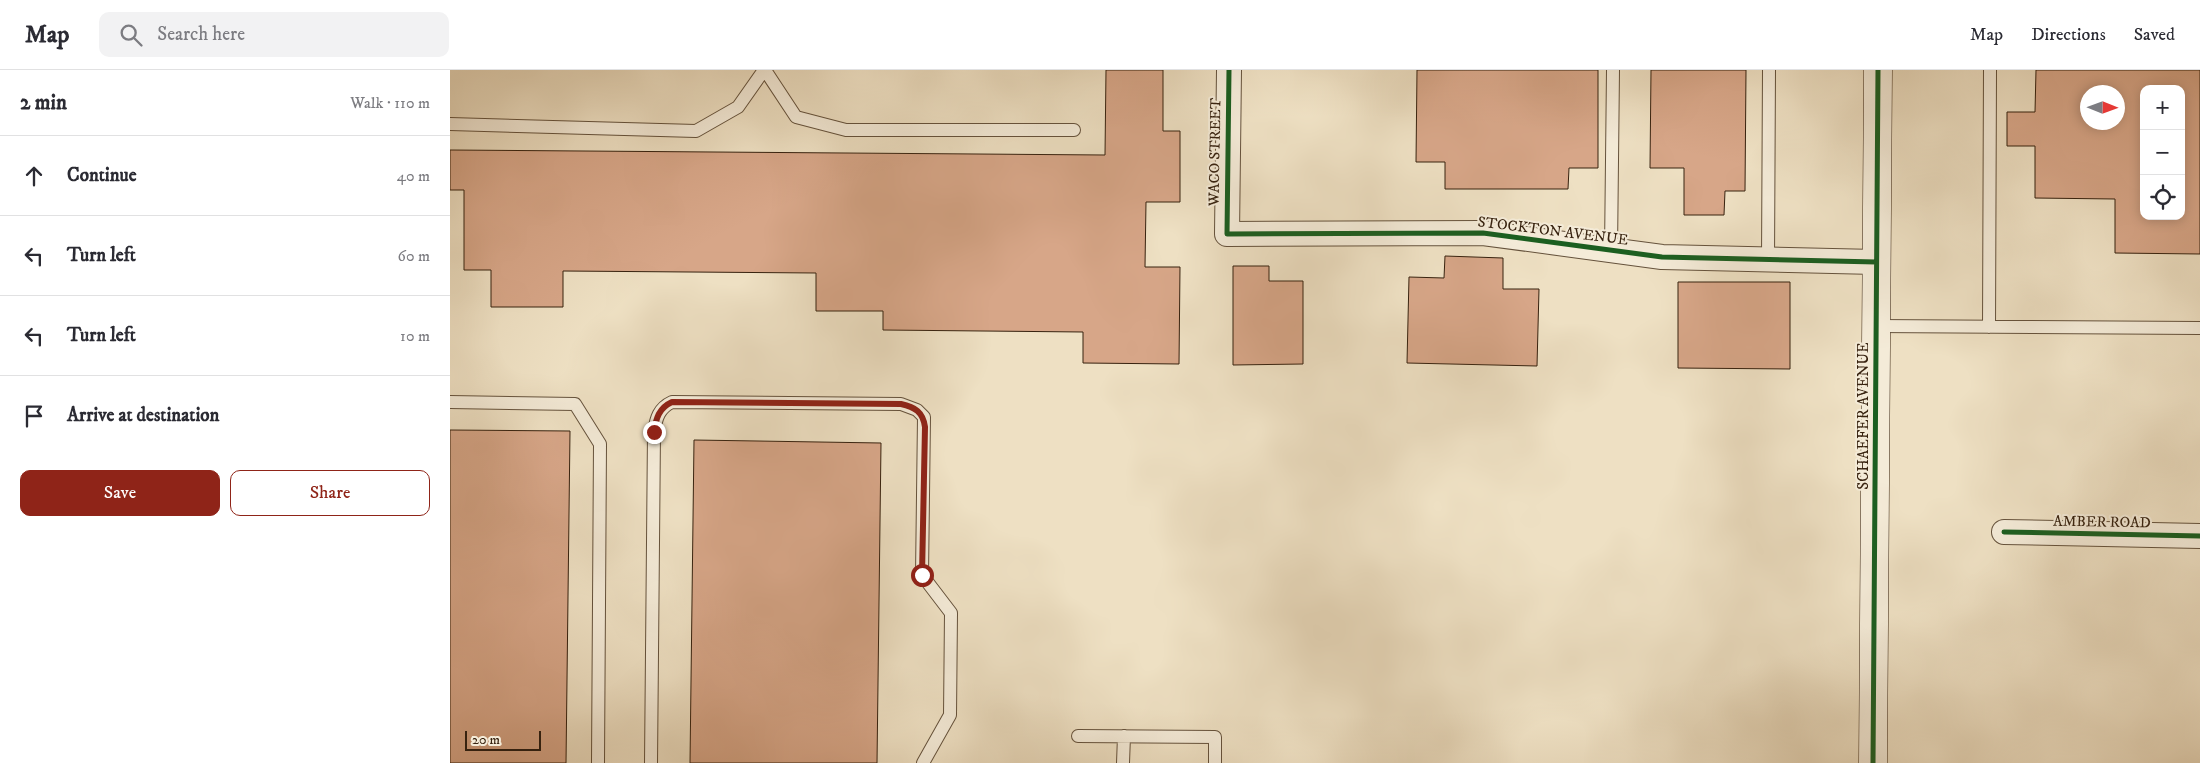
<!DOCTYPE html>
<html lang="en">
<head>
<meta charset="utf-8">
<style>
  body { margin:0; font-family:"IM FELL DW Pica",serif; background:#f2f2f3; color:#2b2b33 }
  .controls { position:absolute; right:15px; top:15px; display:grid; overflow:hidden; border-radius:10px; box-shadow:0 2px 12px #0003 }
  .controls button { width:45px; height:45px; display:grid; place-items:center; padding:0; border:0; border-bottom:1px solid #e1e1e2; background:#fff; color:#2b2b33; font:25px sans-serif }
  .compass { position:absolute; left:1630px; top:15px; width:45px; height:45px; border-radius:50%; background:#fff; box-shadow:0 2px 12px #0003; rotate:91deg }
  .scale { position:absolute; left:15px; bottom:12px; width:76px; box-sizing:border-box; padding-left:5px; border:2px solid #37220f; border-top:0; font-size:14px; line-height:18px; white-space:nowrap; color:#37220f; -webkit-text-stroke:4px #f4ebd8; paint-order:stroke }
  .stop { position:absolute; width:15px; height:15px; margin:-11px; border:4px solid #8f2418; border-radius:50%; background:#fff }
  .stop.end { background:#8f2418; border-color:#fff; box-shadow:0 1px 5px #0008 }
  .list { margin:0; padding:0; list-style:none }
  h2 { display:flex; justify-content:space-between; align-items:center; height:65px; margin:0; padding:0 20px; font-size:21px }
  h2 small { font-size:16px; font-weight:400; color:#7c7c81 }
  .list li { display:grid; grid-template-columns:32px 1fr auto; gap:15px; align-items:center; box-sizing:border-box; height:80px; padding:0 20px; border-top:1px solid #e1e1e2 }
  .list b { display:block; font-size:19px; white-space:nowrap }
  .list em { font-size:16px; font-style:normal; color:#7c7c81 }
  .actions { display:flex; gap:10px; padding:15px 20px }
  .actions a { flex:1; padding:11px 0; border:1px solid #8f2418; border-radius:10px; text-align:center; font-size:18px; color:#8f2418 }
  .actions .main { background:#8f2418; color:#fff }
  .icon { flex:none; width:28px; height:28px; fill:none; stroke:currentColor; stroke-width:2; stroke-linecap:round; stroke-linejoin:round }
  .map { position:relative; flex:none; width:1750px; height:693px; overflow:hidden }
  header { display:flex; align-items:center; gap:30px; box-sizing:border-box; height:70px; padding:0 25px; background:#fff; border-bottom:1px solid #e1e1e2 }
  header strong { font-size:24px }
  nav { display:flex; gap:28px; margin-inline-start:auto; font-size:18px }
  .search { width:350px; height:45px; background:#f2f2f3; display:flex; align-items:center; gap:12px; box-sizing:border-box; padding:0 18px; border-radius:10px; color:#7c7c81; font-size:19px }
  main { display:flex }
  aside { flex:1; background:#fff }
  .map>svg:first-child { display:block }
  .building { fill:#d7a688; stroke:#37220f; fill-rule:evenodd }
  .lines { fill:none; stroke-linecap:round; stroke-linejoin:round }
  .lane-casing { stroke:#65523c; stroke-width:14 }
  .street-casing { stroke:#65523c; stroke-width:26 }
  .secondary-casing { stroke:#37220f; stroke-width:29 }
  .lane { stroke:#f4ebd8; stroke-width:12 }
  .street { stroke:#f4ebd8; stroke-width:24 }
  .secondary { stroke:#f4ebd8; stroke-width:28 }
  .cycleway-casing { stroke:#f4ebd8; stroke-width:8 }
  .cycleway { stroke:#1b5e20; stroke-width:5 }
  .route { stroke:#8f2418; stroke-width:6 }
  .labels { text-anchor:middle; dominant-baseline:central; stroke-width:4; stroke-linejoin:round; paint-order:stroke }
  .street-label { font-size:15px; fill:#37220f; stroke:#f4ebd8 }
</style>
</head>
<body>
<header>
<strong>Map</strong>
<div class="search"><svg class="icon" aria-label="search" viewBox="0 0 24 24"><circle cx="10" cy="10" r="6"/><path d="M15 15l6 6"/></svg>Search here</div>
<nav><a>Map</a><a>Directions</a><a>Saved</a></nav>
</header>
<main>
<aside>
<h2>2 min<small>Walk · 110 m</small></h2>
<ul class="list">
<li><svg class="icon" aria-label="ahead" viewBox="0 0 24 24"><path d="M12 20V5M6 11l6-6 6 6"/></svg><div><b>Continue</b></div><em>40 m</em></li>
<li><svg class="icon" aria-label="left" viewBox="0 0 24 24"><path d="M17 20v-9H6M10 6l-5 5 5 5"/></svg><div><b>Turn left</b></div><em>60 m</em></li>
<li><svg class="icon" aria-label="left" viewBox="0 0 24 24"><path d="M17 20v-9H6M10 6l-5 5 5 5"/></svg><div><b>Turn left</b></div><em>10 m</em></li>
<li><svg class="icon" aria-label="arrive" viewBox="0 0 24 24"><path d="M6 21V4h12l-3 4 3 4H6"/></svg><div><b>Arrive at destination</b></div></li>
</ul>
<div class="actions"><a class="main">Save</a><a>Share</a></div>
</aside>
<div class="map">
<svg width="1750" height="693" viewBox="0 0 1750 693">
  <rect width="100%" height="100%" fill="#eee0c3"/>
  <filter id="stains"><feTurbulence type="fractalNoise" baseFrequency=".004" numOctaves="4"/><feColorMatrix values="0 0 0 0 .2 0 0 0 0 .09 0 0 0 0 .02 0 0 0 .5 -.17"/></filter>
  <radialGradient id="worn" r=".72"><stop offset=".6" stop-color="#630" stop-opacity="0"/><stop offset="1" stop-color="#630" stop-opacity=".3"/></radialGradient>
  <path class="building" d="M656,0H713V61H730V132H696L695,197H730L729,294L633,293V262L433,260V241H366V203L113,201V237H41V200H14V120H0V80L655,85Z
    M967,0H1148V98H1119L1118,119H995V92H966Z
    M1201,0H1296L1295,121H1275L1274,145H1234V98H1200Z
    M1586,0H1750V184L1665,183V129L1585,128V76H1557V42H1585ZM1694,19H1731V146H1694ZM1638,22H1668V52H1638Z
    M995,186L1053,188V219H1089L1087,296L957,293L959,207L994,208Z
    M783,196H819V211H853V294L783,295Z
    M1228,212H1340V299L1228,298Z
    M0,360L120,361L116,693H0Z
    M244,370L431,373L427,693H240Z"/>
  <g class="lines">
    <defs>
      <path id="lane" d="M315,0L346,47L396,60H624
        M0,54L246,61L288,37L314,0
        M1161,181L1163,0
        M1318,189L1319,0
        M1426,256L1750,258
        M1539,257L1540,0
        M0,332L125,334L150,374L148,693
        M628,666L765,667V693
        M201,693L204,362C206,348 209,338 222,332L451,334L467,340L474,347L472,505L501,543L500,645L473,693
        M673,693L674,666"/>
      <path id="street" d="M779,0L777,164L1033,163L1212,187L1426,192
        M1554,462L1750,466"/>
      <path id="secondary" d="M1423,693L1428,0"/>
    </defs>
    <use href="#lane" class="lane-casing"/>
    <use href="#street" class="street-casing"/>
    <use href="#secondary" class="secondary-casing"/>
    <use href="#lane" class="lane"/>
    <use href="#street" class="street"/>
    <use href="#secondary" class="secondary"/>
    <defs>
      <path id="cycleway" d="M779,0L777,164L1033,163L1212,187L1426,192
        M1554,462L1750,466
        M1423,693L1428,0"/>
    </defs>
    <use href="#cycleway" class="cycleway-casing"/>
    <use href="#cycleway" class="cycleway"/>
  </g>
  <g class="lines">
    <path class="route" d="M204,362C206,348 209,338 222,332L451,334C465,337 473,342 475,357L472,505"/>
  </g>
  <g class="labels">
    <g class="street-label">
      <text transform="translate(765 82) rotate(-89)">WACO STREET</text>
      <text transform="translate(1103 161) rotate(7)">STOCKTON AVENUE</text>
      <text transform="translate(1413 346) rotate(-90)">SCHAEFER AVENUE</text>
      <text transform="translate(1652 452) rotate(1)">AMBER ROAD</text>
    </g>
  </g>
  <rect width="100%" height="100%" filter="url(#stains)"/>
  <rect width="100%" height="100%" fill="url(#worn)"/>
</svg>
<div class="controls">
<button>+</button>
<button>−</button>
<button><svg class="icon" aria-label="locate" viewBox="0 0 24 24"><circle cx="12" cy="12" r="6"/><path d="M12 2v4M12 18v4M2 12h4M18 12h4"/></svg></button>
</div>
<svg class="compass" viewBox="-18 -18 36 36"><path d="M0-13l5 13h-10z" fill="#e53935"/><path d="M0 13l5-13h-10z" fill="#7c7c81"/></svg>
<div class="scale">20 m</div>
<div class="stop" style="left:472px;top:505px"></div>
<div class="stop end" style="left:204px;top:362px"></div>
</div>
</main>
</body>
</html>
